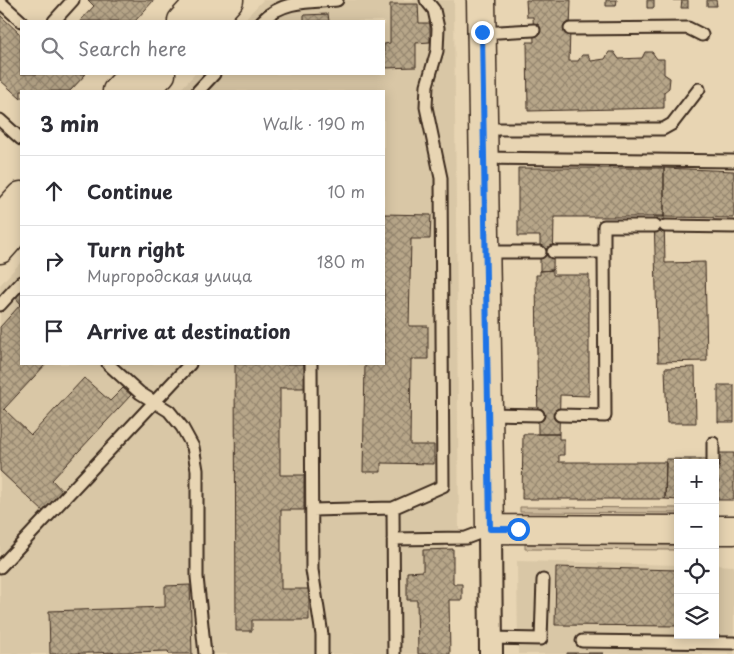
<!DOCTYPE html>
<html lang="en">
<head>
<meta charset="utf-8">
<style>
  body { margin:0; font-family:"Playpen Sans",sans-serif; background:#f7f7f7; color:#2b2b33 }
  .controls { position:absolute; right:15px; bottom:15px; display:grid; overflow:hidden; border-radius:0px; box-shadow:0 2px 12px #0003 }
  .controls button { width:45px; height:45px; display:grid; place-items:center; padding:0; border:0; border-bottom:1px solid #e1e1e2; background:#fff; color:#2b2b33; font:25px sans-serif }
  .stop { position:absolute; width:15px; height:15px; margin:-11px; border:4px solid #1a73e8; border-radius:50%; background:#fff }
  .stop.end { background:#1a73e8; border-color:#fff; box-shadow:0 1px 5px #0008 }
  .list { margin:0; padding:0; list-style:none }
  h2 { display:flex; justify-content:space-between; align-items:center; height:65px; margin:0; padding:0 20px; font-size:21px }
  h2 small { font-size:16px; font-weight:400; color:#7c7c81 }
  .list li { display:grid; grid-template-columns:32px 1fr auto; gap:15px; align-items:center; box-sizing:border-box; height:70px; padding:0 20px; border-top:1px solid #e1e1e2 }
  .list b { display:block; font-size:19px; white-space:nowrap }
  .list p { margin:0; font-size:16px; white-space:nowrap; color:#7c7c81 }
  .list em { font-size:16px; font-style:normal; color:#7c7c81 }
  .icon { flex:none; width:28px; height:28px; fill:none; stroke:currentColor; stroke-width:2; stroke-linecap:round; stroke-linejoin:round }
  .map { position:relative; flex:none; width:734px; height:654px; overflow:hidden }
  .search { position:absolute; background:#fff; box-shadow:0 2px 12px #0003; left:20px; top:20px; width:365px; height:55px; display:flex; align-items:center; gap:12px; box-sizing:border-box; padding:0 18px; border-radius:0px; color:#7c7c81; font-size:19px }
  .panel { position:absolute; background:#fff; box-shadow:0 2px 12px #0003; left:20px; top:90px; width:365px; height:275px; border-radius:0px }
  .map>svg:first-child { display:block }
  .built { fill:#d9c7a6 }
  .green { fill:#ccb99b; stroke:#84725c }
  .building { fill:url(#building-cross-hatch); stroke:#3b2a1e }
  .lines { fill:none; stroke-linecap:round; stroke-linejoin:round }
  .service-casing { stroke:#3b2a1e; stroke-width:15 }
  .minor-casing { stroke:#3b2a1e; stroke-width:26 }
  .tertiary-casing { stroke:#3b2a1e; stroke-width:31 }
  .service { stroke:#e8d5b3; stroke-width:11 }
  .minor { stroke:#e8d5b3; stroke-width:22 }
  .tertiary { stroke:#e8d5b3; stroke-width:28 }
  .route { stroke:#1a73e8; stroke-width:6 }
</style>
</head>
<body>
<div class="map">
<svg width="734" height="654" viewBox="0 0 734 654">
  <defs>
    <pattern id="building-cross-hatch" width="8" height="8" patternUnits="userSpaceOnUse" patternTransform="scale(1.25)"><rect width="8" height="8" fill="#b7a689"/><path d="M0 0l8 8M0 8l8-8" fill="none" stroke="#96876f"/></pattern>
  </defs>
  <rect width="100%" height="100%" fill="#e8d5b3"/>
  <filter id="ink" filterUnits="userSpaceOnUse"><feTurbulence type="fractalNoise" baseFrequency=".02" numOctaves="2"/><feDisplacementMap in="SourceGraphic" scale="10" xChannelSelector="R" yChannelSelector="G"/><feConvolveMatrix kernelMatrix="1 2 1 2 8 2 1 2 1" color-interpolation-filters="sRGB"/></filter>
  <g filter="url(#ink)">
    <path class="built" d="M263,0H454L459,530L445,531V550L453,584H462V600H449L450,654H0V285L21,262V364H384V91H179L195,74H384V21H243Z
      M517,561L678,565V635H715V565L734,566V654H518Z"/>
    <path class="green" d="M520,507L678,508V513L520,512Z
      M525,544L678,545V550L525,549Z"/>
    <path class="building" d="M88,0H154L135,21H80L94,6Z
      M526,0H571L569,61H578L582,55H588L591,61L605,59L609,52H614L619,59L642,58L645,52H652L657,59H664V74L670,78L669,88L664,92V108L528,111L527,42H534L533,17H527Z
      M606,0H617L616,6H606Z
      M647,0H654V8H647Z
      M669,0H688V8H681L682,0Z
      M707,0H716L717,6H707Z
      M390,4H418L419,23H430V42L416,43V67L384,68V44L390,43Z
      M328,14L329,21H304V15Z
      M0,15L21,35V74H86L70,91H21V99L0,80Z
      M518,168H664V217H554L553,270L540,271V236H518Z
      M664,168L734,171V218L664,217Z
      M384,214L431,215L430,239H411L409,326H428V359H411L410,445H434V464L381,463V472H363L365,364H384Z
      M654,216H664L665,263L705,262L707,361L658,362Z
      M553,270V275H589V396L560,395L559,434H538L536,275H540V271Z
      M21,290V364H46L4,409L31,435L84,378L110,401L123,388L131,395L52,480L64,493L45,513L0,471V327L21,304L15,297Z
      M235,364H304L305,388H280V475H304V510H281V589H309V620H252V631H236Z
      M695,367L696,423H667L665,368Z
      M718,385H734V422H718Z
      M523,434H559V439H564V455H559V462H666L665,499H522Z
      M719,453H734V500H718L719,481H715V471H719Z
      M666,459H708V463H678V500L665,499Z
      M453,549V584H462V600H449L450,654H418L417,600H407V572L423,571V550Z
      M556,567L678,570V626L555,625Z
      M190,585L192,654H169L168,651L50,654L49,611L165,607V586Z
      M567,653H603V654H567Z"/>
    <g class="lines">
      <defs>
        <path id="service" d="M0,2L21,21
          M54,21L73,0
          M262,21C282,0 310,2 337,0
          M570,29L688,28L702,35
          M482,33L534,30
          M198,91L214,74
          M0,120L21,139
          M484,129H663L672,124L699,89
          M484,158L734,161
          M665,226L734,227
          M486,252H540
          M553,252H604V226H655
          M0,305L21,282
          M108,364L140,393L169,411L182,427L193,447L197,470V577L205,654
          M311,364L312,570L322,635V654
          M488,414L538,415
          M560,415L605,416L604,252
          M713,463V443
          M393,508L394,654
          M312,510L393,508L443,486L441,178L426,107L427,85L437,51L438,28L434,10L426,0
          M393,539L466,538L490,529
          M0,567L190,364
          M490,638L541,639L543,580
          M582,641L734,643"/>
        <path id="minor" d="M490,529L491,654"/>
        <path id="tertiary" d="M481,0L490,529L678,530
          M182,21L201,0
          M210,21L229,0
          M117,91L133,74
          M145,91L161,74
          M0,219L21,196
          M0,249L21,225
          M715,530H734"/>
      </defs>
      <use href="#service" class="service-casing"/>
      <use href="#minor" class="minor-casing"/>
      <use href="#tertiary" class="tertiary-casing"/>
      <use href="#service" class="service"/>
      <use href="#minor" class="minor"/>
      <use href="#tertiary" class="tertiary"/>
    </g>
  </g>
  <g class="lines" filter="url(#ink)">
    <path class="route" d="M482,32L490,529H518"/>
  </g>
</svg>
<div class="controls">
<button>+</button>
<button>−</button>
<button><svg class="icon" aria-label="locate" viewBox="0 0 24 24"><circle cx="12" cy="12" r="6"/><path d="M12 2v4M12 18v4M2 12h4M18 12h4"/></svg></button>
<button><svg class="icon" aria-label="layers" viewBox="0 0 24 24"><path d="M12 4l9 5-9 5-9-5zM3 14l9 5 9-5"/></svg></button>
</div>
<div class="stop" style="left:518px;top:529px"></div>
<div class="stop end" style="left:482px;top:32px"></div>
<div class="search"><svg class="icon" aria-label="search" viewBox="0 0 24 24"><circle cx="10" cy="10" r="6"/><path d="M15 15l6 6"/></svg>Search here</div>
<section class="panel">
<h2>3 min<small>Walk · 190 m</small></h2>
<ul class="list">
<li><svg class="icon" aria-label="ahead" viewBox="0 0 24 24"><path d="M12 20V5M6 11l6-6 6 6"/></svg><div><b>Continue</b></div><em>10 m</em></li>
<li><svg class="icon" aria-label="right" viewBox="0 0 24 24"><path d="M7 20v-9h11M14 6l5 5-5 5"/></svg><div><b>Turn right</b><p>Миргородская улица</p></div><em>180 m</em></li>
<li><svg class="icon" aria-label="arrive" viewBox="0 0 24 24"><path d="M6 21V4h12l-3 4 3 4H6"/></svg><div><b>Arrive at destination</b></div></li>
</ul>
</section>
</div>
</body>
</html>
